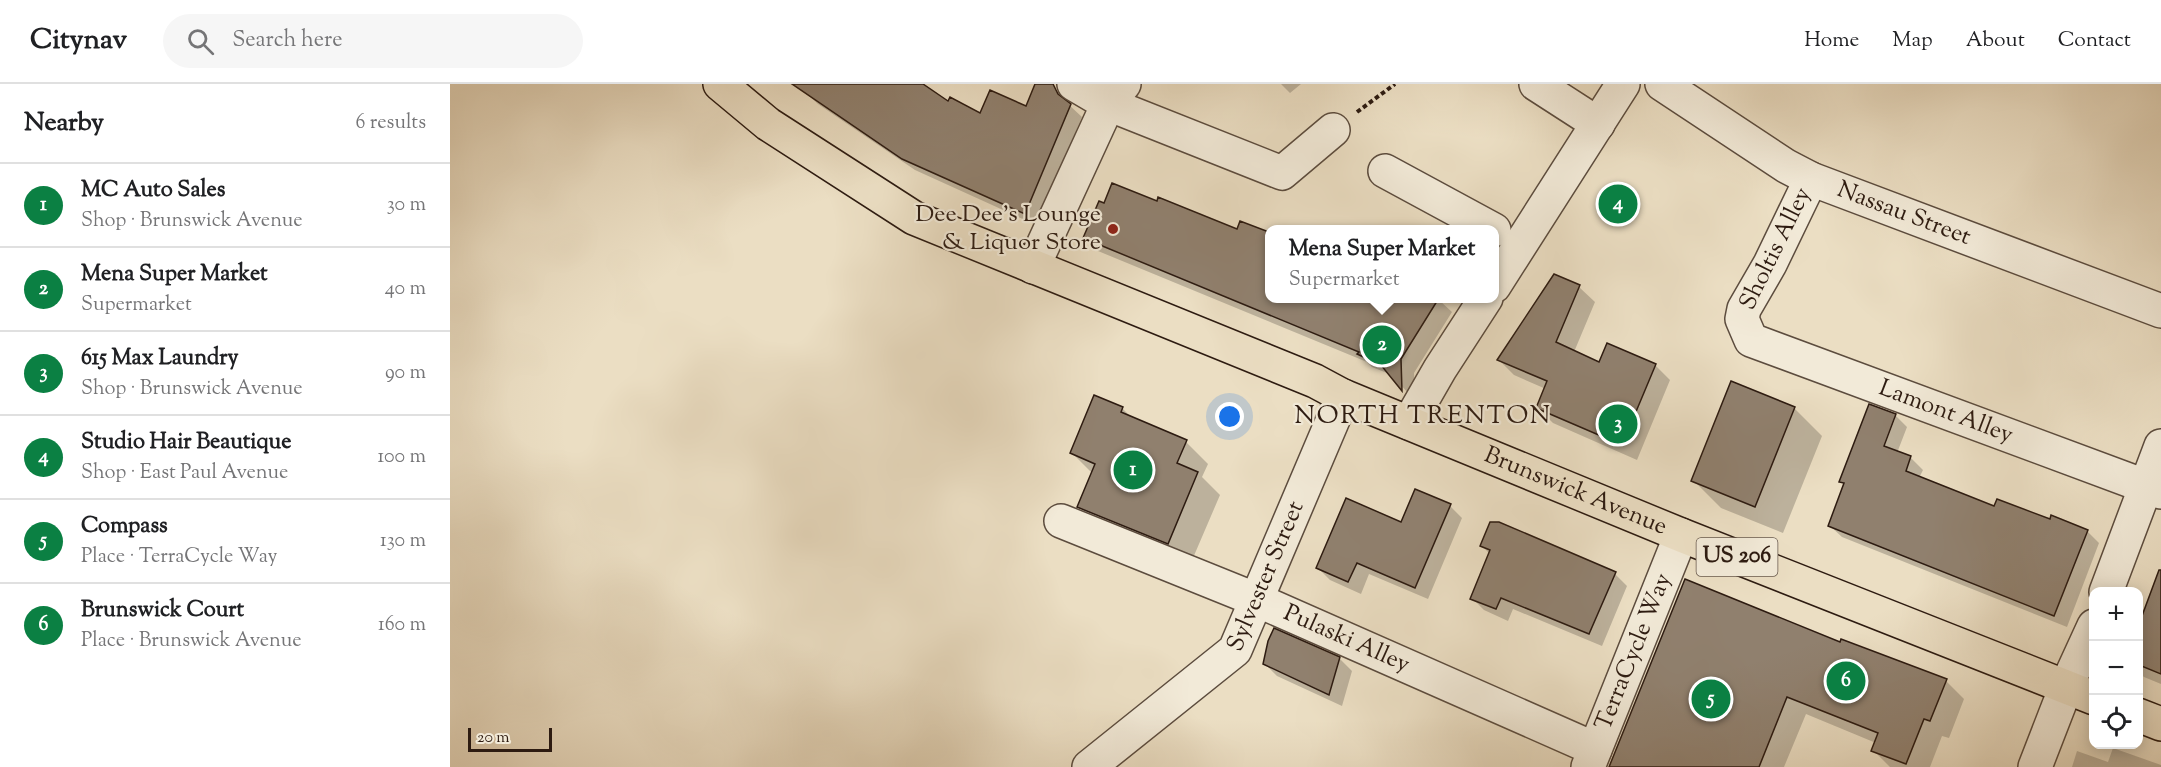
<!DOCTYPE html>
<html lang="en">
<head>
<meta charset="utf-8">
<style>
  body { margin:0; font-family:"Sorts Mill Goudy",serif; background:#f6f6f6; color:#202124 }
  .controls { position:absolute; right:18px; bottom:18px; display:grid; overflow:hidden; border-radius:12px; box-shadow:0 3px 15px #0003 }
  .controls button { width:54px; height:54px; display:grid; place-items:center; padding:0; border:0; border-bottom:2px solid #e0e0e0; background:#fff; color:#202124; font:30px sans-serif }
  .scale { position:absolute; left:18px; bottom:15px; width:84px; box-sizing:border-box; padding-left:6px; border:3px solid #2d1b11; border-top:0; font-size:16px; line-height:21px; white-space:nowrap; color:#2d1b11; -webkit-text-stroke:4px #f2ead8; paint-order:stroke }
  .you { position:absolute; left:780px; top:333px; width:21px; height:21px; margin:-15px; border:4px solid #fff; border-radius:50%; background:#1a73e8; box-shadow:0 0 0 9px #1a73e833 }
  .badge { display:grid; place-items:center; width:39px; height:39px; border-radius:50%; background:#0b8043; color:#fff; font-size:20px; font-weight:700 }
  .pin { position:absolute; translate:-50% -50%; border:3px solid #fff; box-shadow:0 2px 6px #0006 }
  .popup { position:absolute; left:815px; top:141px; width:234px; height:78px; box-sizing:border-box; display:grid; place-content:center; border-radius:12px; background:#fff; filter:drop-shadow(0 2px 4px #0005); font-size:20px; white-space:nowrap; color:#757577 }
  .popup b { font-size:22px; color:#202124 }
  .popup::after { content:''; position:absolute; left:50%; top:100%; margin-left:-12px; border:12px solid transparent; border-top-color:#fff }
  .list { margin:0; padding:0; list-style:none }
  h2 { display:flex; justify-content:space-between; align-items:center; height:78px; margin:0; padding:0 24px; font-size:26px }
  h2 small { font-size:20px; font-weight:400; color:#757577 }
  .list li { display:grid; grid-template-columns:39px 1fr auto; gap:18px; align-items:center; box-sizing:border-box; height:84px; padding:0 24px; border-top:2px solid #e0e0e0 }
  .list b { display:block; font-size:22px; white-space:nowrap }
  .list p { margin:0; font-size:20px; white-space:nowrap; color:#757577 }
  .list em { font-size:20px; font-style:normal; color:#757577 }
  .icon { flex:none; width:33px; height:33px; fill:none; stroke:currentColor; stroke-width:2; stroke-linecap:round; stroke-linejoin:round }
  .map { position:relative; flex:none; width:1711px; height:683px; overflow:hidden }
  header { display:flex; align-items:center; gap:36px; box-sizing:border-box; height:84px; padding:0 30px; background:#fff; border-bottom:2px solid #e0e0e0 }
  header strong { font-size:28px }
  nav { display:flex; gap:33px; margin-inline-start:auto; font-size:21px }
  .search { width:420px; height:54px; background:#f6f6f6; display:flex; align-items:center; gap:15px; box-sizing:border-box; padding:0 21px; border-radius:33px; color:#757577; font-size:22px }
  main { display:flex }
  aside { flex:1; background:#fff }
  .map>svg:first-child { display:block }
  .shadow { fill:#0003; fill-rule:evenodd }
  .building { fill:#90806e; stroke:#2d1b11; stroke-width:1.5 }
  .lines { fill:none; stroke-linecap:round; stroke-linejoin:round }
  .minor-casing { stroke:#5c4c3e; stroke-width:36 }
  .major-casing { stroke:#2d1b11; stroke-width:36 }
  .path { stroke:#2d1b11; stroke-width:4; stroke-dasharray:4.5 3; stroke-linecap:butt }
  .minor { stroke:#f2ead8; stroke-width:33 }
  .major { stroke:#ebdec3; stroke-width:33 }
  .poi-dot { fill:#8f2418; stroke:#f2ead8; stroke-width:2 }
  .labels { text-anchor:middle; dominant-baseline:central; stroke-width:4.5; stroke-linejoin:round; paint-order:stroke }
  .shield { fill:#f2ead8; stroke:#68594d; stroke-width:1.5 }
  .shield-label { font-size:22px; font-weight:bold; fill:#2d1b11 }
  .street-label { font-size:24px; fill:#2d1b11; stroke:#f2ead8 }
  .poi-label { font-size:24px; fill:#2d1b11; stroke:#f2ead8; text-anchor:end }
  .neighbourhood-label { font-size:26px; letter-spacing:1.5px; fill:#2d1b11; stroke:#f2ead8 }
</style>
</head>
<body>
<header>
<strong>Citynav</strong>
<div class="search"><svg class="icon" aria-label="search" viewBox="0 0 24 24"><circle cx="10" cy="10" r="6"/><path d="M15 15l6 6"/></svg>Search here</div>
<nav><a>Home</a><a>Map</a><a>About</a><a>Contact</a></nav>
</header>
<main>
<aside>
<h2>Nearby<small>6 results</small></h2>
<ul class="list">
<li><span class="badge">1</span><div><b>MC Auto Sales</b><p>Shop · Brunswick Avenue</p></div><em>30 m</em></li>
<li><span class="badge">2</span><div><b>Mena Super Market</b><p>Supermarket</p></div><em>40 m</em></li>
<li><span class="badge">3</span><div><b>615 Max Laundry</b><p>Shop · Brunswick Avenue</p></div><em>90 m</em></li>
<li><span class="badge">4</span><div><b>Studio Hair Beautique</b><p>Shop · East Paul Avenue</p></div><em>100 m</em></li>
<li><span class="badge">5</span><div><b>Compass</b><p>Place · TerraCycle Way</p></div><em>130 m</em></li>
<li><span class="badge">6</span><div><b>Brunswick Court</b><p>Place · Brunswick Avenue</p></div><em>160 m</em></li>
</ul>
</aside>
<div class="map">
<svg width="1711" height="683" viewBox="0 0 1711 683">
  <rect width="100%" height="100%" fill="#ebdec3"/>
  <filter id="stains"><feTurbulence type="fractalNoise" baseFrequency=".00333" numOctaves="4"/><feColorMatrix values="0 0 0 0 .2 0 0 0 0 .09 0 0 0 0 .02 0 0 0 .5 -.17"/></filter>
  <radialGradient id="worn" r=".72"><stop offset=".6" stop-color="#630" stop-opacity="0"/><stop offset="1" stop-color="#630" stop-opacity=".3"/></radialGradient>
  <path class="shadow" d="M362,0H460L531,31L577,24L587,0H599L617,15L618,20L632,33L586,141L465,86L368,20L356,9Z
    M831,0H851L840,9Z
    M708,119L787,147L791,139L820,149V214L989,216L1002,228L964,289L965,317L942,291L922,283L917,278L648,167L635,154L655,121Z
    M1129,203L1145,218L1124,268L1150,280L1205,281L1220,296L1187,376L1103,339L1088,324L1096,305L1064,291L1049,276Z
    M645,313L673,325L683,335L736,358L758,380L752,393L770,411L740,481L651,445L629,423L643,390L621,368Z
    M1344,324L1372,352L1333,449L1271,424L1243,396Z
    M1445,331L1457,343L1447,369L1460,373L1473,386L1469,394L1545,424L1637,447L1649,459L1617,543L1392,453L1379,441L1394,401L1391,397ZM1442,335H1445L1432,369L1430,368Z
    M1000,422L1012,434L978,515L919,490L911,510L880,496L868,484L952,440Z
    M1031,461L1165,490L1177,502L1152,562L1063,525L1058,537L1034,526L1022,514L1040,470Z
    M1711,485V600L1694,593L1688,588V544Z
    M825,546L890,575L902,587L892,622L827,592L815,580Z
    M1391,560L1496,597L1514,615L1499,654L1492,652L1480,683H1440L1423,666L1426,659L1356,630L1334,683H1160Z
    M1663,664L1711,681V683H1622L1627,667L1658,678Z"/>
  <path class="building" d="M342,0H473L498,17L500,13L530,29L540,6L576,22L585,0H603L608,10L621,20L575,130L452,75Z
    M662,99L707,117L708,113L787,145L790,137L819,148V214H989L951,275L952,307L931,281L907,270L909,268L633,154L649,117L654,119Z
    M1104,190L1130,201L1106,258L1149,278L1157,259L1206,280L1172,361L1086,324L1097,297L1047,276Z
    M1281,297L1345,323L1305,423L1241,397Z
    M644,311L673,323L671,328L737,356L727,379L748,388L718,460L627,423L645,380L620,369Z
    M1419,320L1446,330L1434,362L1461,372L1456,387L1544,422L1547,415L1600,435L1601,431L1638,446L1604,532L1378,442L1394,399L1389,398Z
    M965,405L1001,420L965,504L907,479L898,498L866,484L896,414L951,438Z
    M1040,438H1049L1166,488L1139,550L1051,514L1046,525L1020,515L1040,466L1030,462Z
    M1709,486H1711V590L1689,581V540Z
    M1235,495L1390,558L1391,555L1497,595L1480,637L1474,635L1456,680L1421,667L1428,649L1337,613L1309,683H1159Z
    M824,544L890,573L879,611L813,580L818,557Z"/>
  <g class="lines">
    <defs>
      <g id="minor">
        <path d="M624,0L658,20L832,89L883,46"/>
        <path d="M1086,0L1148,40"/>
        <path id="s1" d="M1212,0L1336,82L1361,95L1711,227"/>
        <path d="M935,87L1044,146"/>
        <path id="s2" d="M1361,95L1320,180L1294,225L1292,235L1301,256L1711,408"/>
        <path d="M583,183L658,20L674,0"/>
        <path d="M1044,202L1173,0"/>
        <path d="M959,339L990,285L1036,214"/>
        <path id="s3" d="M611,437L807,516L1145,665"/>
        <path d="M1656,508L1711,362"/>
        <path id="s4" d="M639,683L785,566L893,312"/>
        <path id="s5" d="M1138,683L1231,451"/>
        <path d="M1585,683L1616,603L1644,542"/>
      </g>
      <g id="major">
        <path id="s6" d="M270,0L318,40L464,134L865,297L893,312L1231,451L1644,614"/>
        <path d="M1688,631L1711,640"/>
      </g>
    </defs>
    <use href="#minor" class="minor-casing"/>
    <use href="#major" class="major-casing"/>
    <path class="path" d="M907,28L945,0"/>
    <use href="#minor" class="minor"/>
    <use href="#major" class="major"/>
  </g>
  <circle class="poi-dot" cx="663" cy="145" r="6"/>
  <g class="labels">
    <rect class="shield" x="1246.5" y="454" width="81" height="38" rx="4.5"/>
    <g class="shield-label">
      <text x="1287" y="473">US 206</text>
    </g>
    <g class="street-label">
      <text stroke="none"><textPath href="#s1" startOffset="276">Nassau Street</textPath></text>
      <text transform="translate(1326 165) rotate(-64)">Sholtis Alley</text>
      <text stroke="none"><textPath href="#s2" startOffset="387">Lamont Alley</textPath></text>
      <text stroke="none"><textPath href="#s6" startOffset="952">Brunswick Avenue</textPath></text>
      <text stroke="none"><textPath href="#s4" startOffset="267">Sylvester Street</textPath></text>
      <text stroke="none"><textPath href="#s3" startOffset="309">Pulaski Alley</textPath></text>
      <text stroke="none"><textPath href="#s5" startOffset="124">TerraCycle Way</textPath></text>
    </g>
    <g class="poi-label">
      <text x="651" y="131">Dee Dee's Lounge<tspan x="651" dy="28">&amp; Liquor Store</tspan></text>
    </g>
    <g class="neighbourhood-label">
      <text x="973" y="332">NORTH TRENTON</text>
    </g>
  </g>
  <rect width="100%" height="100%" filter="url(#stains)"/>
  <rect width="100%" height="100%" fill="url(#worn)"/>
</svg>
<div class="controls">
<button>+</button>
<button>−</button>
<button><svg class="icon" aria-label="locate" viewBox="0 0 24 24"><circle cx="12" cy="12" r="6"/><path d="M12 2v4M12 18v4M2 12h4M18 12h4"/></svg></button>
</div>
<div class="scale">20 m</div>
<div class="you"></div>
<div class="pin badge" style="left:683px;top:386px">1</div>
<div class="pin badge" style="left:932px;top:261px">2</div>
<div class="popup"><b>Mena Super Market</b>Supermarket</div>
<div class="pin badge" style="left:1168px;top:340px">3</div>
<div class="pin badge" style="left:1168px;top:120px">4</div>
<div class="pin badge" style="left:1261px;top:615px">5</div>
<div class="pin badge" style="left:1396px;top:597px">6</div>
</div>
</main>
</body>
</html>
